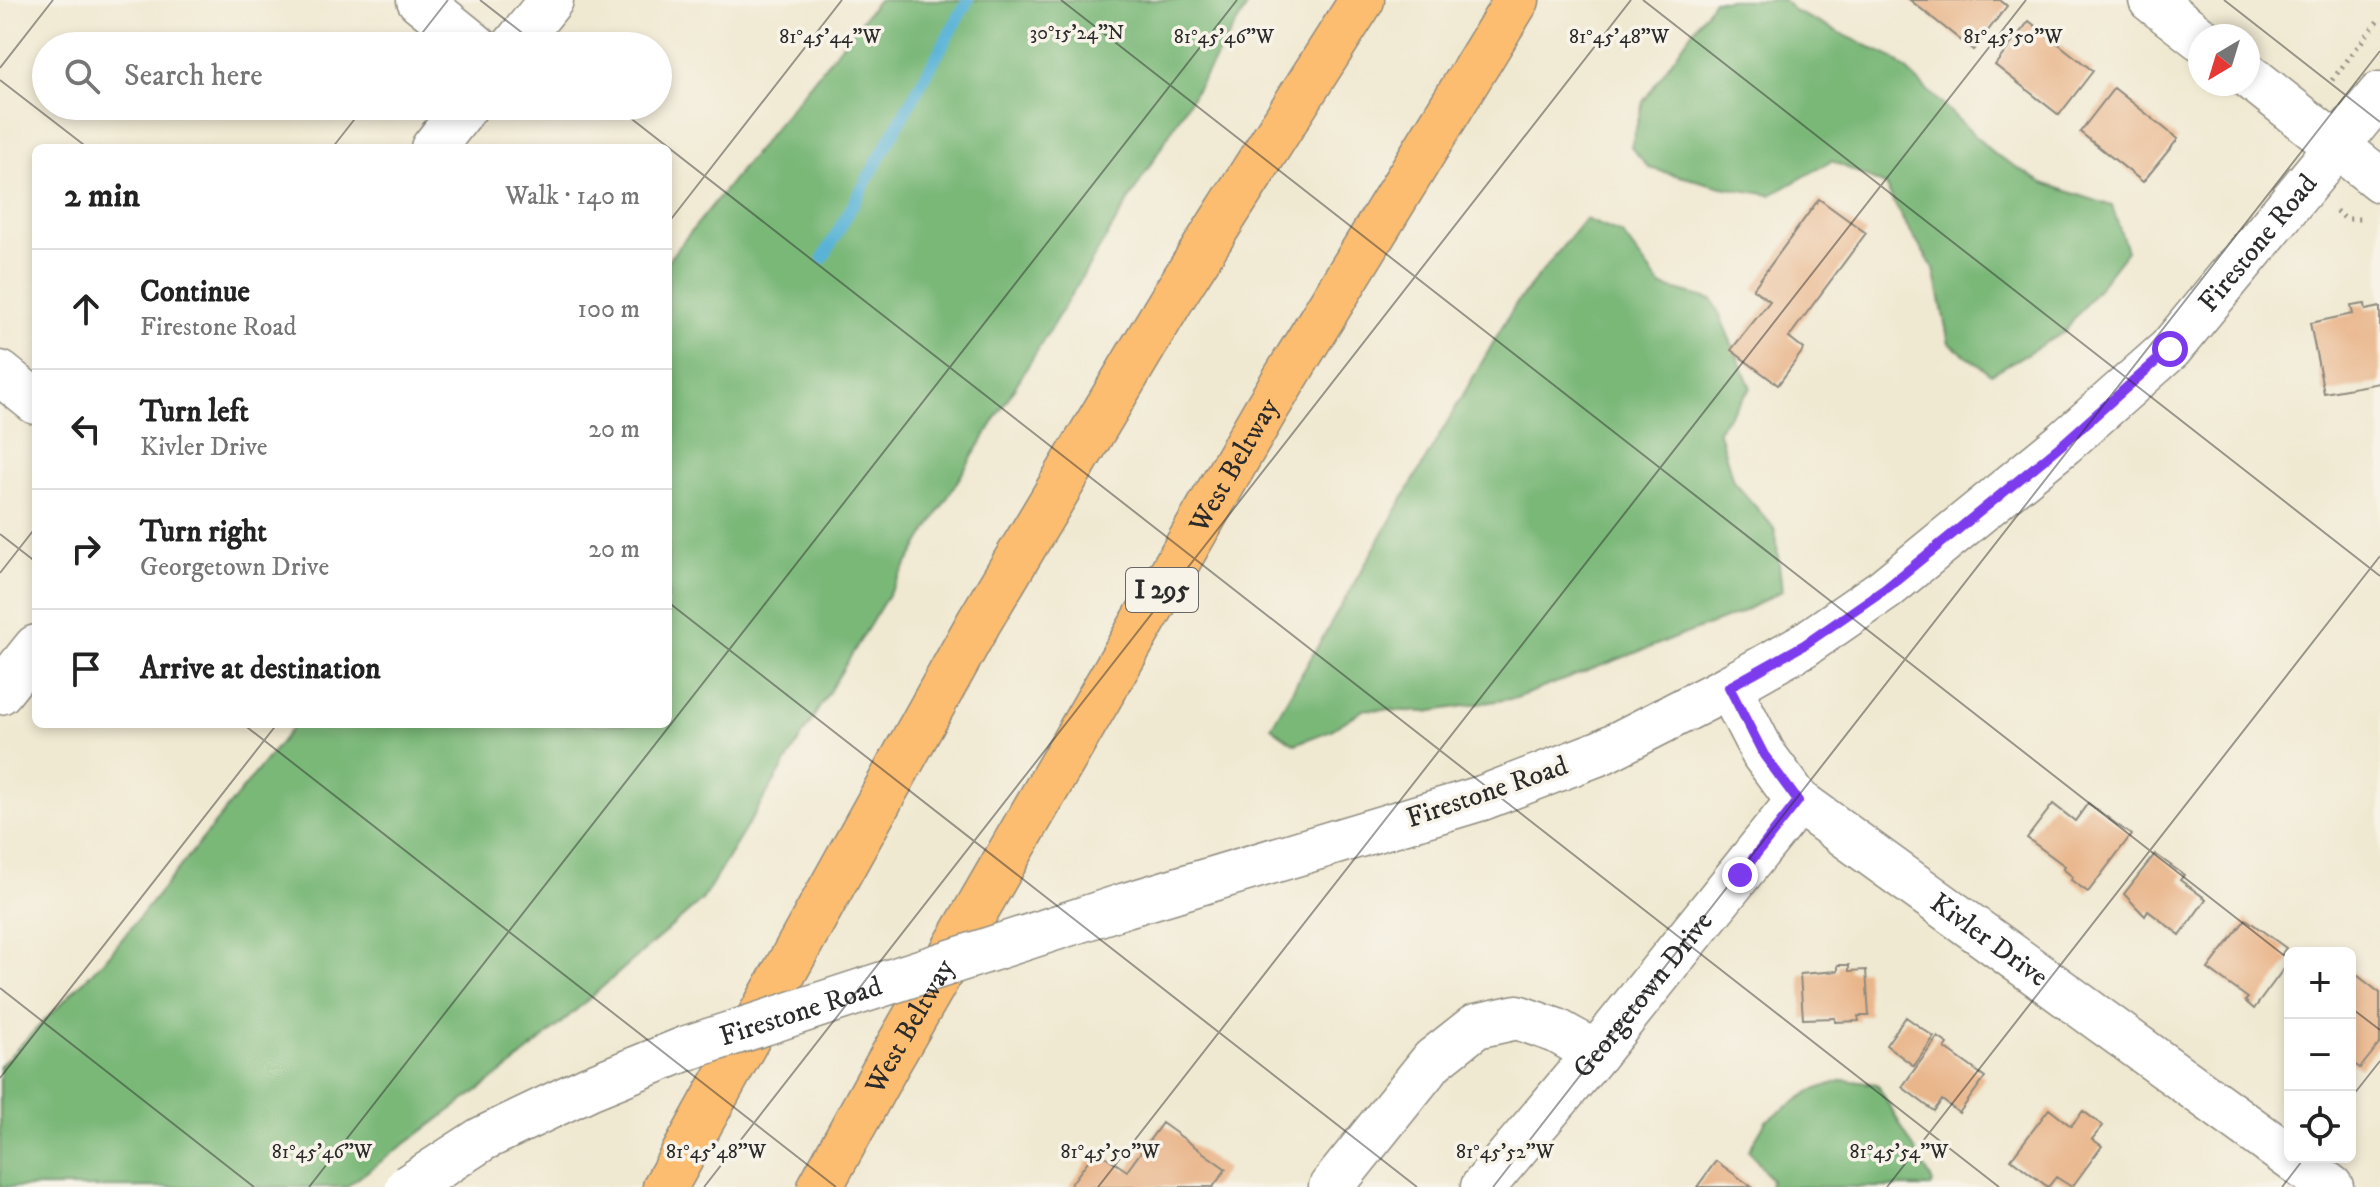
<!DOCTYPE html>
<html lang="en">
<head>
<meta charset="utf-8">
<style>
  body { margin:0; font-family:"IM FELL DW Pica",serif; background:#f2f2f2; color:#222 }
  .controls { position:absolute; right:24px; bottom:24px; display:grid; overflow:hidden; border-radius:12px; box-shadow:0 4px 12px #0003 }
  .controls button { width:72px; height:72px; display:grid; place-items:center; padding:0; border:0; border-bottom:2px solid #e0e0e0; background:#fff; color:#222; font:40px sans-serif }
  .compass { position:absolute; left:2188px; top:24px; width:72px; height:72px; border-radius:50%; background:#fff; box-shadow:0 4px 12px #0003; rotate:218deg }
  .stop { position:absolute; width:24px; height:24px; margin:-18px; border:6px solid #7c3aed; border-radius:50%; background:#fff }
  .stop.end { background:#7c3aed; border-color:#fff; box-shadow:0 2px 8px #0008 }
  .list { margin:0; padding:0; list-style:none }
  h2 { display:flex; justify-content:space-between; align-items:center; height:104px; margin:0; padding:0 32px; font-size:34px }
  h2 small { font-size:26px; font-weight:400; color:#767676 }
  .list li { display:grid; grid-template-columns:52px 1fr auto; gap:24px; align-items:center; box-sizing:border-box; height:120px; padding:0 32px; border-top:2px solid #e0e0e0 }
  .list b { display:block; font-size:30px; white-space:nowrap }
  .list p { margin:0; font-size:26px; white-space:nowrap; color:#767676 }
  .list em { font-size:26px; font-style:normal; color:#767676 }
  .icon { flex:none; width:44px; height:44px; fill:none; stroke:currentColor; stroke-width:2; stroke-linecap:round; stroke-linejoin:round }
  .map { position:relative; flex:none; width:2380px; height:1187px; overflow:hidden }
  .search { position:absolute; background:#fff; box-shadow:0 4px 12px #0003; left:32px; top:32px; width:640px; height:88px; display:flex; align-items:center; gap:20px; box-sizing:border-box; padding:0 28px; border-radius:44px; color:#767676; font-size:30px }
  .panel { position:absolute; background:#fff; box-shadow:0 4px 12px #0003; left:32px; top:144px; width:640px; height:584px; border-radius:12px }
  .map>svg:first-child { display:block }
  .forest { fill:#7ab878; stroke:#527252; stroke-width:2 }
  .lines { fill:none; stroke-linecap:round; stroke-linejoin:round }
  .stream { stroke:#59b3d7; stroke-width:12 }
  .building { fill:#e9b58a }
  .minor-casing { stroke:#8e8a7e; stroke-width:47 }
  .highway-casing { stroke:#8e8a7e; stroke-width:47 }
  .path { stroke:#8e8a7e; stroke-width:5; stroke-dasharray:2 6; stroke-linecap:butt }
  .minor { stroke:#fff; stroke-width:44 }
  .highway { stroke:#fcbd6f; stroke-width:44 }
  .minor-bridge-casing { stroke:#8e8a7e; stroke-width:47; stroke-linecap:butt }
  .minor-bridge { stroke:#fff; stroke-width:44 }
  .route { stroke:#7c3aed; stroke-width:10 }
  .ticks { fill:none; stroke:#2b2b2b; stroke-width:2; stroke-opacity:0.45 }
  .labels { text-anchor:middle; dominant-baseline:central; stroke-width:7; stroke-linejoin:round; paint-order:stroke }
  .shield { fill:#f7f3e8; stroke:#686764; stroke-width:2 }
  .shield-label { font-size:26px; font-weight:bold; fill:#2b2b2b }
  .street-label { font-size:28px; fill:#2b2b2b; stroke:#f7f3e8 }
  .ticks-label { font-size:20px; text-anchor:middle; fill:#2b2b2b; stroke:#f7f3e8; stroke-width:7; stroke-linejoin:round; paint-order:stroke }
</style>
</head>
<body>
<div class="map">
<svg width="2380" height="1187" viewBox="0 0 2380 1187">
  <rect width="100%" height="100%" fill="#f7f3e8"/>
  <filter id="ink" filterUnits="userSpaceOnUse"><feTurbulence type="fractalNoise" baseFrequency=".0125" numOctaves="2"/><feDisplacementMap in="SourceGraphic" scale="16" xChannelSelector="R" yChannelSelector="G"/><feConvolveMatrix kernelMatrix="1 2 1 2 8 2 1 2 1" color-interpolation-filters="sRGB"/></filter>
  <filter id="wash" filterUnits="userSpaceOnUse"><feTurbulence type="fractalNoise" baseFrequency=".006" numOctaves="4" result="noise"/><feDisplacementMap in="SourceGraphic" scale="32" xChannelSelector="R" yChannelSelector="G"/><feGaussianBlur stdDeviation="1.8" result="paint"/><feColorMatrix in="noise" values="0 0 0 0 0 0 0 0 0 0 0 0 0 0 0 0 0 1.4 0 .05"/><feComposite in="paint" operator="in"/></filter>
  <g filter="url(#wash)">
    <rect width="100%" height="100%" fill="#f0e9d2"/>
    <path class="forest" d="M878,0H1251L702,900L513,1065L346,1187H0V1066L110,954L295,724H668V260Z
      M1714,0H1784L1794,11L1895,59L1993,153L2043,183L2112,206L2127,251L2064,332L1991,374L1949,343L1934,269L1904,222L1885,185L1832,161L1771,195L1722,187L1649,168L1631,147L1643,102Z
      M1585,219L1622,234L1661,286L1713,300L1751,388L1718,429L1733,481L1775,529L1782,591L1738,614L1516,698L1426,712L1365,709L1331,730L1295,744L1271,727L1515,305Z
      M1844,1080L1877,1084L1933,1182L1931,1187H1769L1771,1180L1749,1150L1766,1121L1811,1091Z"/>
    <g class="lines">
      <path class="stream" d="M823,258L968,0"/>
    </g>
    <g id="blocks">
      <path class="building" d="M1910,0H2000L2007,6L1973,50Z
        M2029,21L2093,71L2059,115L1995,65Z
        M2114,88L2178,139L2143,182L2080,132Z
        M1819,199L1866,233L1789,337L1804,349L1778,385L1731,350L1770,301L1753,289Z
        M2365,304L2366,310L2380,307V383L2324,393L2310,323L2353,314L2351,306Z
        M2088,803L2131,835L2088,892L2071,880L2073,877L2063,869L2065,866L2027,838L2053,804L2075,821Z
        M2155,854L2184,875L2180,880L2206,899L2180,935L2148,911L2145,916L2124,894Z
        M2246,919L2286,948L2282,954L2290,960L2254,1009L2245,1001L2248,998L2208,969Z
        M1838,965H1849V971L1866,970L1869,1016H1858L1859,1021L1835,1022V1018L1803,1019L1800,974L1838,971Z
        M2353,972L2380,993V1043L2360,1068L2350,1061V976Z
        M1906,1017L1934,1037L1914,1066L1886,1045Z
        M1938,1037L1948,1044L1945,1048L1985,1077L1959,1113L1942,1100L1934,1111L1902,1087Z
        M2049,1109L2071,1126L2083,1111L2103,1126L2092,1139L2102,1146L2072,1187L2056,1177L2048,1187L2011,1159Z
        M1162,1123L1226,1169L1213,1187H1069L1096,1150L1127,1171Z
        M1716,1161L1752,1187H1697Z"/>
    </g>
  </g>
  <g filter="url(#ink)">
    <use href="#blocks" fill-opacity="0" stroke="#8e8a7e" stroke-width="2"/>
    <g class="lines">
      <defs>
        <g id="minor">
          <path d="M419,0L476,46"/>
          <path d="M2151,0L2200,38"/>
          <path d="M514,46L551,0"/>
          <path d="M2248,75L2380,180"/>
          <path d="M433,148L466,106"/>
          <path d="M0,373L36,402"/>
          <path id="s1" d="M1729,687L1764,755L1798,801L2331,1187"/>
          <path d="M0,692L36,647"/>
          <path id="s2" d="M1482,798L1602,752L1729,687L1804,645L1885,589L2064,443L2170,349L2380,94"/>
          <path d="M1331,1187L1433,1060L1476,1026L1517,1017L1557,1031L1596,1053"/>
          <path id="s3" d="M1483,1187L1596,1053L1798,801"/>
        </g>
        <g id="highway">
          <path d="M665,1187L979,622L1175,294L1362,0"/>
          <path id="s4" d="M820,1187L887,1065L1265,411L1517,0"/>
        </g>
      </defs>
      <use href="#minor" class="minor-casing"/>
      <use href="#highway" class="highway-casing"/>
      <path class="path" d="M2332,80L2380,18
        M2336,211L2346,219H2363"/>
      <use href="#minor" class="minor"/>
      <use href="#highway" class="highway"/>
      <defs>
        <g id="minor-bridge">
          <path id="s5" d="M408,1187L482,1139L589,1088L687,1048L1126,905L1482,798"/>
        </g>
      </defs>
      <use href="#minor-bridge" class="minor-bridge-casing"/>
      <use href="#minor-bridge" class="minor-bridge"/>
    </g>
  </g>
  <g class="lines" filter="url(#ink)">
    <path class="route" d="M1740,875L1798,801L1764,755L1729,687L1804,645L1885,589L2064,443L2170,349"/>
  </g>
  <path class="ticks" d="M480,0L539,46M1061,0L2290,960M1643,0L2380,576M2224,0L2380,122M412,46L448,0M0,68L53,0M0,80L88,148M615,106L1999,1187M332,148L365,106M668,223L842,0M0,534L36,562M0,573L36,527M668,602L1417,1187M243,724L836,1187M0,988L254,1187M2350,1007L2380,1030M0,1078L277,724M2350,1099L2380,1061M309,1187L1237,0M704,1187L1631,0M1098,1187L2026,0M1493,1187L2380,51M1887,1187L2380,556M2282,1187L2305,1157"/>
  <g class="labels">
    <rect class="shield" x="1126" y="568" width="72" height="44" rx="6"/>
    <g class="shield-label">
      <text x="1162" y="590">I 295</text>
    </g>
    <g class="street-label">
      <text stroke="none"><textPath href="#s2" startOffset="966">Firestone Road</textPath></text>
      <text stroke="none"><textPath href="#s4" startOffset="832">West Beltway</textPath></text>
      <text transform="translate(1487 792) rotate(-19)">Firestone Road</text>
      <text stroke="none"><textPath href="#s1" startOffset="370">Kivler Drive</textPath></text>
      <text stroke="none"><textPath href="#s3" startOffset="250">Georgetown Drive</textPath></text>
      <text stroke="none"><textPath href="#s5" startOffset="432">Firestone Road</textPath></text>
      <text stroke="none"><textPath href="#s4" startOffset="184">West Beltway</textPath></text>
    </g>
  </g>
  <g class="ticks-label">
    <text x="1077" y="39">30°15'24"N</text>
    <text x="1224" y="43">81°45'46"W</text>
    <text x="830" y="43">81°45'44"W</text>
    <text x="1619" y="43">81°45'48"W</text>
    <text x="2013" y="43">81°45'50"W</text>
    <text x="322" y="1158">81°45'46"W</text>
    <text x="716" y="1158">81°45'48"W</text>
    <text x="1110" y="1158">81°45'50"W</text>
    <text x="1505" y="1158">81°45'52"W</text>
    <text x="1899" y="1158">81°45'54"W</text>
  </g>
</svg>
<div class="controls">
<button>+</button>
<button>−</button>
<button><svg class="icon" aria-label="locate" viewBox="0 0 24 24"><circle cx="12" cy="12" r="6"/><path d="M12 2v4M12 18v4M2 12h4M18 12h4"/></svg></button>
</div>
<svg class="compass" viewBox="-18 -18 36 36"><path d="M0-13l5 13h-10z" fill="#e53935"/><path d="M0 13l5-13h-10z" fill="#767676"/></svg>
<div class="stop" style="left:2170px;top:349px"></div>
<div class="stop end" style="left:1740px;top:875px"></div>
<div class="search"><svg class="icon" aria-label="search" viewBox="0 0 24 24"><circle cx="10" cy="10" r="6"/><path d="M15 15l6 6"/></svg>Search here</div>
<section class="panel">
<h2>2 min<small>Walk · 140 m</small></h2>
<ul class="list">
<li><svg class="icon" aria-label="ahead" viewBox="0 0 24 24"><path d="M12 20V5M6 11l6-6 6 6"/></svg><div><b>Continue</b><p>Firestone Road</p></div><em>100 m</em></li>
<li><svg class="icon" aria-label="left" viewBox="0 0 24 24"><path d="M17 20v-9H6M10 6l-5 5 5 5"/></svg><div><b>Turn left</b><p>Kivler Drive</p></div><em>20 m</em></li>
<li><svg class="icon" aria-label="right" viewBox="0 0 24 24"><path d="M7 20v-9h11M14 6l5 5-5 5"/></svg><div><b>Turn right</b><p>Georgetown Drive</p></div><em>20 m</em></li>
<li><svg class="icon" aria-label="arrive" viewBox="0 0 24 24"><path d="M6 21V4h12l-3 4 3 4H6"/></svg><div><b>Arrive at destination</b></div></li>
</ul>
</section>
</div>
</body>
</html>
